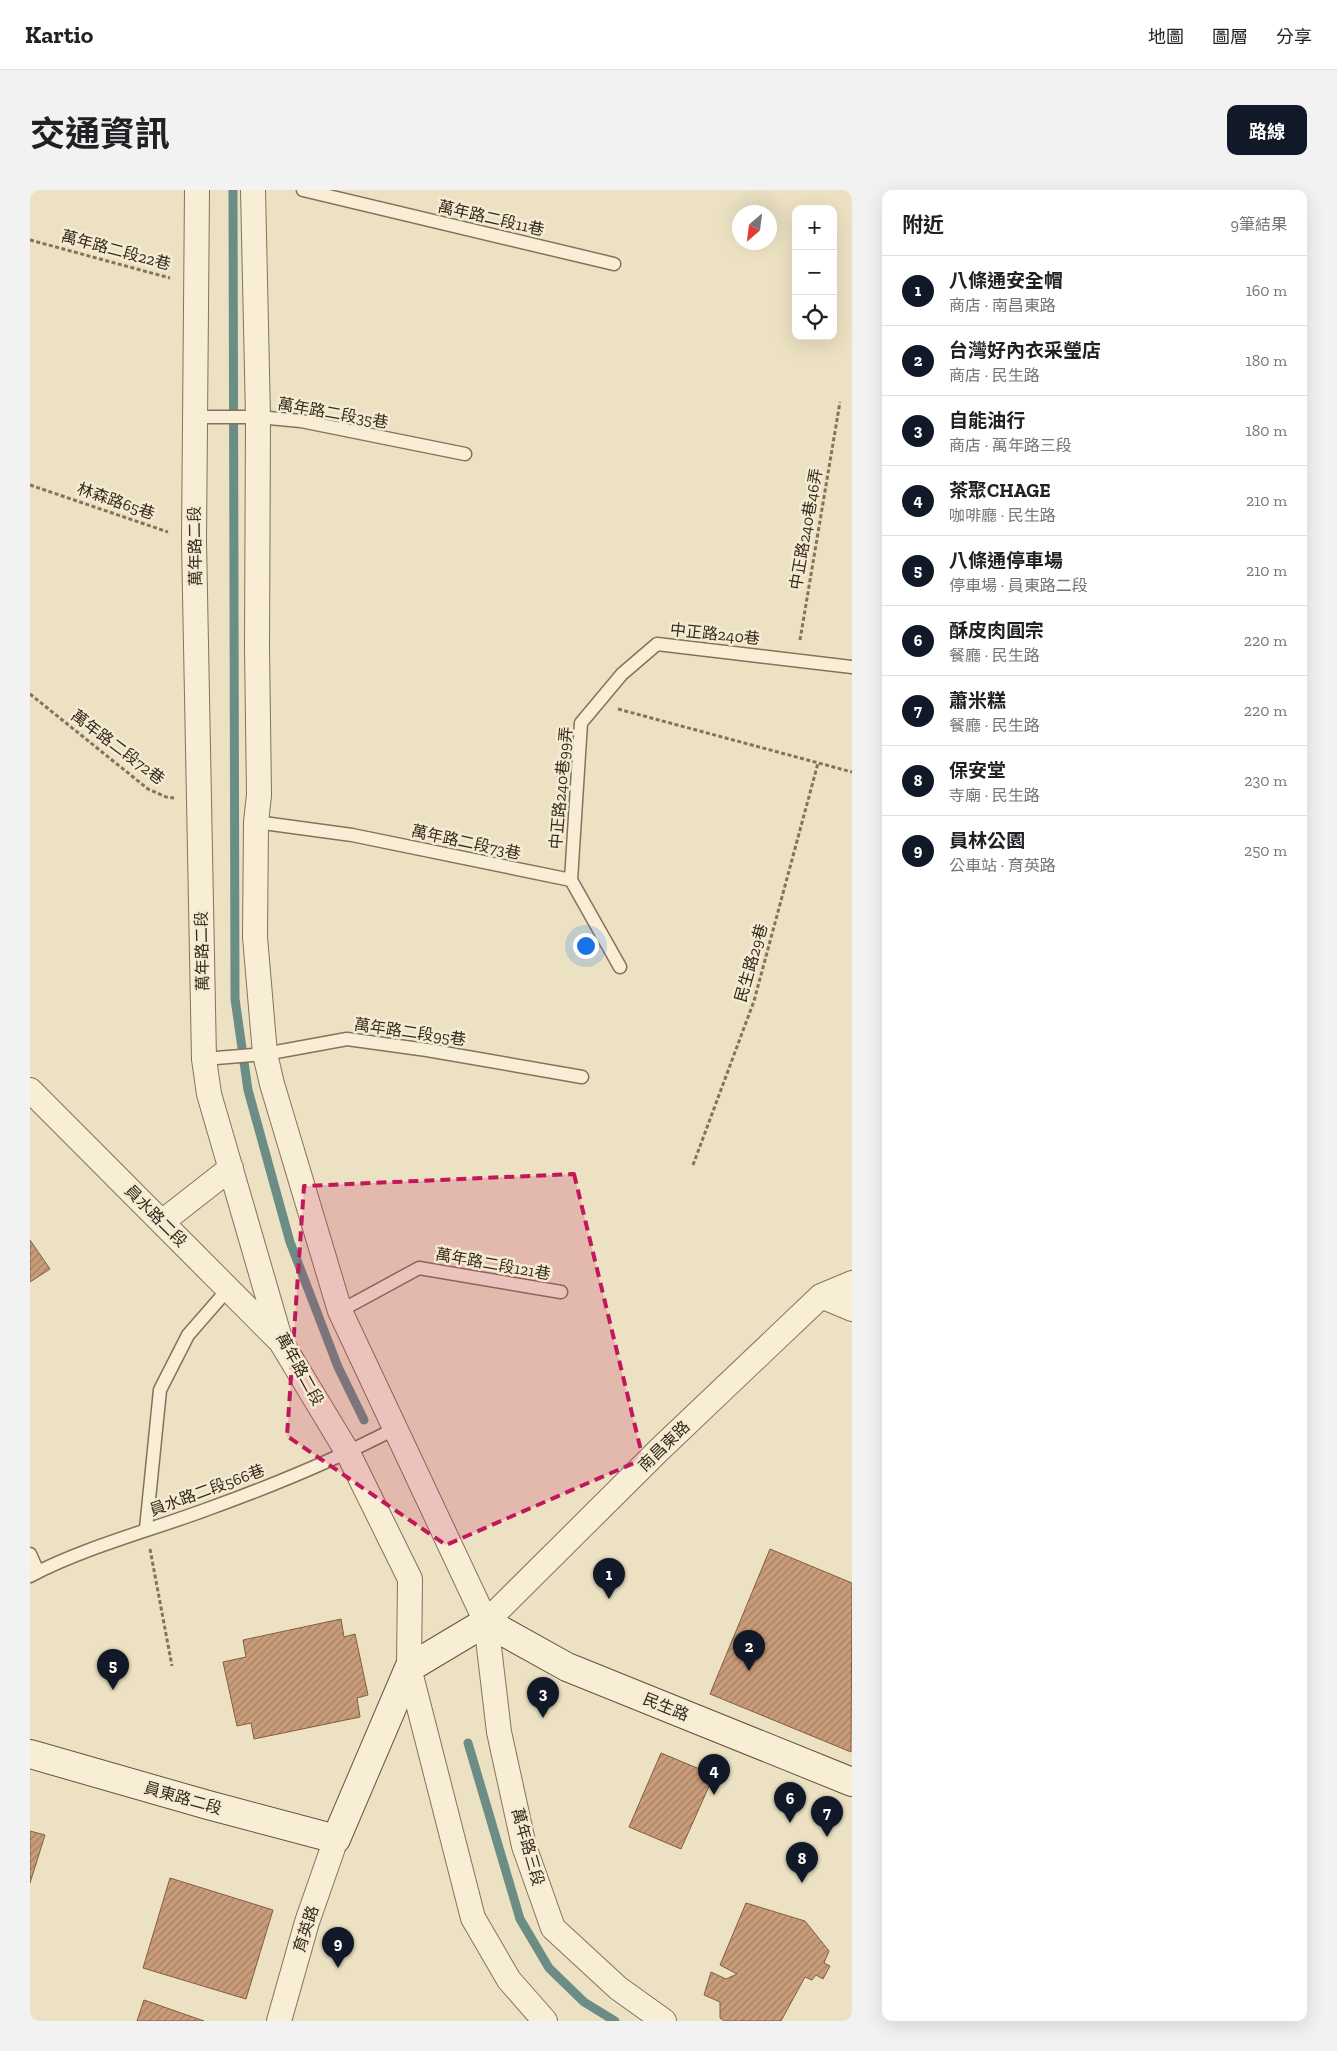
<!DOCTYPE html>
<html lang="zh-TW">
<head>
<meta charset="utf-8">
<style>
  body { margin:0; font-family:"Zilla Slab","Noto Sans TC",serif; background:#f2f2f2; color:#202124 }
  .controls { position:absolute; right:15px; top:15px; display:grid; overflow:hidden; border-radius:10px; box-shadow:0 5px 20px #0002 }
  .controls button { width:45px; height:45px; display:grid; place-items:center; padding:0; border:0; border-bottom:1px solid #e0e0e0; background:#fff; color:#202124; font:25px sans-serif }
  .compass { position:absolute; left:702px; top:15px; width:45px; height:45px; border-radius:50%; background:#fff; box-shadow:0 5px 20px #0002; rotate:208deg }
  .you { position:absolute; left:555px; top:755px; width:18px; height:18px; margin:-12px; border:4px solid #fff; border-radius:50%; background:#1a73e8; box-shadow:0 0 0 8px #1a73e833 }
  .badge { display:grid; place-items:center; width:32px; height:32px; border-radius:50%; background:#111827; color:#fff; font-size:16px; font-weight:700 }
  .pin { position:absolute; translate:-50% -41px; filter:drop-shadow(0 1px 2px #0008) }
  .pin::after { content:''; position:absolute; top:26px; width:18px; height:15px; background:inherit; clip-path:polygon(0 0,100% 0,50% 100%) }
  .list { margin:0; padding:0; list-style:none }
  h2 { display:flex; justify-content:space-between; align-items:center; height:65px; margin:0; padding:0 20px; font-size:21px }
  h2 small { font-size:16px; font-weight:400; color:#757577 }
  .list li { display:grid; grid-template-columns:32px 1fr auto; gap:15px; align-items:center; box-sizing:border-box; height:70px; padding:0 20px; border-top:1px solid #e0e0e0 }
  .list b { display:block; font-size:19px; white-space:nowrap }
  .list p { margin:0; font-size:16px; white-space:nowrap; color:#757577 }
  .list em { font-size:16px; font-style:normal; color:#757577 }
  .icon { flex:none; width:28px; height:28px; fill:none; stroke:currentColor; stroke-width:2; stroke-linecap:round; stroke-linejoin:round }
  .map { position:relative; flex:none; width:822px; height:1831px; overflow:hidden; border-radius:10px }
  header { display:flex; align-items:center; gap:30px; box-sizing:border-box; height:70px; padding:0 25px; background:#fff; border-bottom:1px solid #e0e0e0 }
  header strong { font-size:24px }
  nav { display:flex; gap:28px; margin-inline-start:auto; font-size:18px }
  .intro { display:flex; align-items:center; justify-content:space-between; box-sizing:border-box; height:120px; padding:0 30px }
  h1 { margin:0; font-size:35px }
  .button { padding:12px 22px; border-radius:10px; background:#111827; color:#fff; font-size:18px; font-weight:700 }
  main { display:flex; gap:30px; padding:0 30px }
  aside { flex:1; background:#fff; border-radius:10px; box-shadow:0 5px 20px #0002 }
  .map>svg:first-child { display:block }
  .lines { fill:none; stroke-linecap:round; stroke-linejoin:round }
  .stream { stroke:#6c8d85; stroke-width:9 }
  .building { fill:url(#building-hatch); stroke:#845d41 }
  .lane-casing { stroke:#86725a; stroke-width:15 }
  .street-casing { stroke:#86725a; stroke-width:26 }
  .secondary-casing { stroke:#67533d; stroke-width:30 }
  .path { stroke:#86725a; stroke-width:3; stroke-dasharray:4 2.5; stroke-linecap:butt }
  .lane { stroke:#f7eed5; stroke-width:12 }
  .street { stroke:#f7eed5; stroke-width:24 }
  .secondary { stroke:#f7eed5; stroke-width:28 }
  .marked { fill:#c2185b; fill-opacity:0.2; stroke:#c2185b; stroke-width:4; stroke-dasharray:10 6; stroke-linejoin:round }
  .labels { text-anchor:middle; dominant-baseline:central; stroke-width:5; stroke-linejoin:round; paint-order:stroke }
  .street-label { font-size:16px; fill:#362a1e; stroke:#f4ebd2 }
</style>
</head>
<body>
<header>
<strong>Kartio</strong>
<nav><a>地圖</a><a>圖層</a><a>分享</a></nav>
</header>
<div class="intro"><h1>交通資訊</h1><a class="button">路線</a></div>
<main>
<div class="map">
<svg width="822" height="1831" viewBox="0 0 822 1831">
  <defs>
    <pattern id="building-hatch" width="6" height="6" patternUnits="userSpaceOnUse" patternTransform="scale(1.25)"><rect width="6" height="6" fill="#c99c7a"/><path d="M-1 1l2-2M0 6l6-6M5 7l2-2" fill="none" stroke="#a47f63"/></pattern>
  </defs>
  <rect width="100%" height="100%" fill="#ece1c2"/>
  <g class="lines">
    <path class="stream" d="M203,0L205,809L218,900L260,1052L308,1177L334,1230
      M438,1553L490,1729L519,1778L554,1812L585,1831"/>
  </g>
  <path class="building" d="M0,1050L20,1079L0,1092Z
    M740,1359L822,1393L821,1562L680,1504Z
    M311,1429L314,1447L325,1444L338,1505L327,1508L330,1527L224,1549L221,1533L207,1536L193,1472L216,1467L213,1450Z
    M631,1563L684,1585L651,1659L599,1637Z
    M0,1641L15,1645L0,1693Z
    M140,1688L243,1720L216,1809L113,1778Z
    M716,1713L775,1731L799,1761L794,1773L800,1776L793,1789L786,1785L782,1790L775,1787L751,1831H694L690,1828V1812L674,1805L681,1782L696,1789L707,1784L690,1775Z
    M114,1810L174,1831H107Z"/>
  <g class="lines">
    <defs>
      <path id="lane" d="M273,0L584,74
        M165,227H228L271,231L435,264
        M226,632L322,645L541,690L590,777
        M541,690L551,533L592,484L627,454L822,477
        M174,869L235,864L317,849L397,860L552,887
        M310,1121L389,1078L531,1102
        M116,1339L130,1200L158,1145L199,1098
        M0,1364L8,1382
        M0,1386C53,1358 118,1341 175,1320C239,1297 303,1271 364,1239"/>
      <path id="street" d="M167,0L164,351L174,869L179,904L251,1152L318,1263L380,1389L379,1478L443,1728L479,1790L515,1831
        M223,0L228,227L227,458L229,605L226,632L225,747L235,864L242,894L310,1121L456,1432L469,1542L494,1656L523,1738L588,1798L634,1831
        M0,900L248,1149
        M132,1032L201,978
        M791,1106L822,1119
        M456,1432L629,1260L791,1106L822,1093
        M249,1831L277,1732L306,1649"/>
      <path id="secondary" d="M0,1564L178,1615L306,1649L379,1478L456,1432L537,1477L822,1592"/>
    </defs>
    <use href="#lane" class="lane-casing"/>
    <use href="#street" class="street-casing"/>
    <use href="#secondary" class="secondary-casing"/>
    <path class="path" d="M0,50L140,88
      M0,295L138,342
      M770,450L810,212
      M0,504L118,599L136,607L144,608
      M588,519L822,582
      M663,975L724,811L788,573
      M120,1359L142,1476"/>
    <use href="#lane" class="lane"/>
    <use href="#street" class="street"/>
    <use href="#secondary" class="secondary"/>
  </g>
  <path class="marked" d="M544,984L613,1269L416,1355L257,1246L274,996Z"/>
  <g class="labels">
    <g class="street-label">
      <text transform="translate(461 28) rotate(13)">萬年路二段11巷</text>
      <text transform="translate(86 60) rotate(15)">萬年路二段22巷</text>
      <text transform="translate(303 223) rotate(10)">萬年路二段35巷</text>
      <text transform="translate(86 311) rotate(19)">林森路65巷</text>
      <text transform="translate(776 339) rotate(-80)">中正路240巷46弄</text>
      <text transform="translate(165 356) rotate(-91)">萬年路二段</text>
      <text transform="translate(685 444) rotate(6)">中正路240巷</text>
      <text transform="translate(88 557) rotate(37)">萬年路二段72巷</text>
      <text transform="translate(531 598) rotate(-85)">中正路240巷99弄</text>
      <text transform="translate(436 652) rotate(12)">萬年路二段73巷</text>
      <text transform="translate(172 761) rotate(-91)">萬年路二段</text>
      <text transform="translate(721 773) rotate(-74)">民生路29巷</text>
      <text transform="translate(380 842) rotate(8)">萬年路二段95巷</text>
      <text transform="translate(126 1026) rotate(45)">員水路二段</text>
      <text transform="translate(463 1074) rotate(10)">萬年路二段121巷</text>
      <text transform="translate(270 1179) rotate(61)">萬年路二段</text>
      <text transform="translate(634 1256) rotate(-44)">南昌東路</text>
      <text transform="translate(177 1300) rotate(-20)">員水路二段566巷</text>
      <text transform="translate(636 1517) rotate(22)">民生路</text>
      <text transform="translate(153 1608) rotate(16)">員東路二段</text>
      <text transform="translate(498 1657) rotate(74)">萬年路三段</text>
      <text transform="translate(276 1739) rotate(-72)">育英路</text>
    </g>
  </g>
</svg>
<div class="controls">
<button>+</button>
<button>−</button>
<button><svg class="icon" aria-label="locate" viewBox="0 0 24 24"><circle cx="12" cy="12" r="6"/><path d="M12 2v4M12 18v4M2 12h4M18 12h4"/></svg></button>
</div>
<svg class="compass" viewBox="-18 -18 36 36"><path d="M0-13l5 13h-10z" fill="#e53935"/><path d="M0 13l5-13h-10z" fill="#757577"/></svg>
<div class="you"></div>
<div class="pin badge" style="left:579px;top:1409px">1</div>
<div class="pin badge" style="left:719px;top:1481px">2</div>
<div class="pin badge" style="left:513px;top:1528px">3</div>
<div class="pin badge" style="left:684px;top:1605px">4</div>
<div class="pin badge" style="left:83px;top:1500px">5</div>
<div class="pin badge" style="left:760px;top:1633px">6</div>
<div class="pin badge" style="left:797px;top:1647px">7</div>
<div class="pin badge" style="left:772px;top:1693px">8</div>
<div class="pin badge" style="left:308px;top:1778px">9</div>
</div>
<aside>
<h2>附近<small>9筆結果</small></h2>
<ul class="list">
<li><span class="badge">1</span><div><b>八條通安全帽</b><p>商店 · 南昌東路</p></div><em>160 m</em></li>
<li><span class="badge">2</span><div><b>台灣好內衣采瑩店</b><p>商店 · 民生路</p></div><em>180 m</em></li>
<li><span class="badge">3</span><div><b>自能油行</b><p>商店 · 萬年路三段</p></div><em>180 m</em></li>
<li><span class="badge">4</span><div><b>茶聚CHAGE</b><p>咖啡廳 · 民生路</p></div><em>210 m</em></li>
<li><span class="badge">5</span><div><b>八條通停車場</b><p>停車場 · 員東路二段</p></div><em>210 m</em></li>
<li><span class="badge">6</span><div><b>酥皮肉圓宗</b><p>餐廳 · 民生路</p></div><em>220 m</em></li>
<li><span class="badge">7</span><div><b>蕭米糕</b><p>餐廳 · 民生路</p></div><em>220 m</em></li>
<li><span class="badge">8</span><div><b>保安堂</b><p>寺廟 · 民生路</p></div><em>230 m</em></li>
<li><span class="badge">9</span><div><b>員林公園</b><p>公車站 · 育英路</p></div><em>250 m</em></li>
</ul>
</aside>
</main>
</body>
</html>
